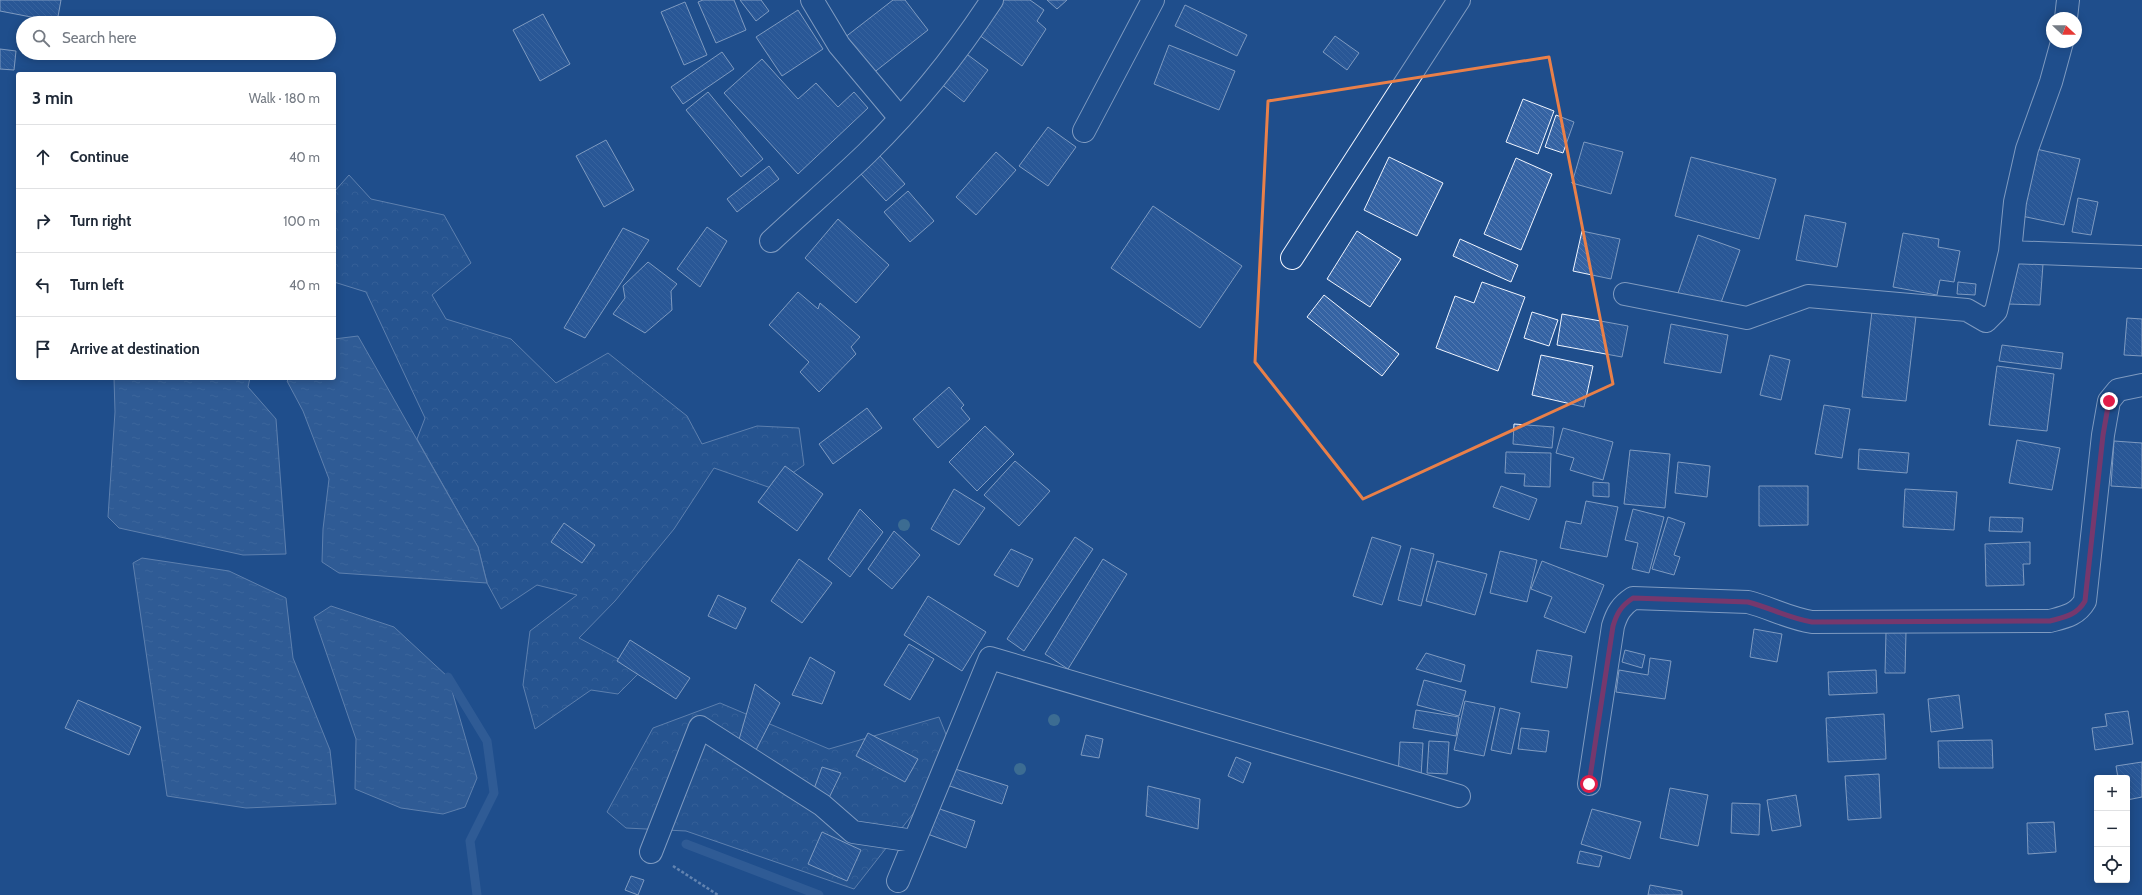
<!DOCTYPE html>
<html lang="en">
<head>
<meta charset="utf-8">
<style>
  body { margin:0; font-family:Cabin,sans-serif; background:#f2f2f3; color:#1f2937 }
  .controls { position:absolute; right:12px; bottom:12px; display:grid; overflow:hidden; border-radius:4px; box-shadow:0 2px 10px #0003 }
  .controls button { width:36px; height:36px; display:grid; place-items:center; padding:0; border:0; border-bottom:1px solid #e0e1e3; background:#fff; color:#1f2937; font:20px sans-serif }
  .compass { position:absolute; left:2046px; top:12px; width:36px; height:36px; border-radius:50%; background:#fff; box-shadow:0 2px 10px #0003; rotate:112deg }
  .stop { position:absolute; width:12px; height:12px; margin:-9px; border:3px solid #e11d48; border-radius:50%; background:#fff }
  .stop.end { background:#e11d48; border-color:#fff; box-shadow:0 1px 4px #0008 }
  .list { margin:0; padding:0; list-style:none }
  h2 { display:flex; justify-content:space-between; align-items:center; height:52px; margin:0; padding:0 16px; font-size:17px }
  h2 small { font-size:13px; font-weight:400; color:#747a83 }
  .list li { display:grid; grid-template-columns:26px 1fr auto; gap:12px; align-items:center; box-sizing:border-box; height:64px; padding:0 16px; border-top:1px solid #e0e1e3 }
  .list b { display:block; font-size:15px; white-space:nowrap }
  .list em { font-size:13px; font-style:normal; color:#747a83 }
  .icon { flex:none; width:22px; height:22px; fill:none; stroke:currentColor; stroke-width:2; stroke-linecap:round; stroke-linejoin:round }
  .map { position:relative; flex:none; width:2142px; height:895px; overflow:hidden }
  .search { position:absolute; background:#fff; box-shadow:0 2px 10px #0003; left:16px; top:16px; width:320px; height:44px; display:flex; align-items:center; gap:10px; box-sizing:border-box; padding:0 14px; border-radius:22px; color:#747a83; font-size:15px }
  .panel { position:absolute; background:#fff; box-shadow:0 2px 10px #0003; left:16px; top:72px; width:320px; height:308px; border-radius:4px }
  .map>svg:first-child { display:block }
  .forest { fill:url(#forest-crowns); stroke:#a8bbd7 }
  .water { fill:url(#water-ripples); stroke:#a8bbd7 }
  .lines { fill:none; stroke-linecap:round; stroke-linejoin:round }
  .stream { stroke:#446ba0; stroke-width:9 }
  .building { fill:url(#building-back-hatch); stroke:#f2f6ff }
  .minor-casing { stroke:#f2f6ff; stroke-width:24 }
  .path { stroke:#b3c4dc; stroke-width:2.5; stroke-dasharray:3 2; stroke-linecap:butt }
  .minor { stroke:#1f4e8c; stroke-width:22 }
  .tree { fill:#61919a }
  .route { stroke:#e11d48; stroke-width:5 }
  .marked { fill:none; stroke:#ea8049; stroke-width:3; stroke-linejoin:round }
</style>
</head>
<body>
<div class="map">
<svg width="2142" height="895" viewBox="0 0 2142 895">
  <defs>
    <pattern id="forest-crowns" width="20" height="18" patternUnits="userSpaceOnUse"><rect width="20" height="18" fill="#305b95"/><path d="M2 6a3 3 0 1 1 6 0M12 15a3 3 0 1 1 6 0" fill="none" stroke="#4e73a5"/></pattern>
    <pattern id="water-ripples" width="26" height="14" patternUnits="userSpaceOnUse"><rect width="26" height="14" fill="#446ba0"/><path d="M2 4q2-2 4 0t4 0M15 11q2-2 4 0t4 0" fill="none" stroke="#5f81ae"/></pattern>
    <pattern id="building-back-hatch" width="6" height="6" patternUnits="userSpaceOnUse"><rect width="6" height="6" fill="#3563a3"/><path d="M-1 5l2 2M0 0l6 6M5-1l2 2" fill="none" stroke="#537ab1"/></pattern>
  </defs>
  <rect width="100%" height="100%" fill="#1f4e8c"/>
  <path class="forest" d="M349,175L371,199L444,215L471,263L432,295L446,319L511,339L556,383L608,353L687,416L702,444L757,426L799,428L804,465L771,488L714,468L674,529L615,601L579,638L641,671L618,694L591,690L535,729L523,685L530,631L577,595L537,585L501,609L487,583L478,547L417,439L425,418L366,292L334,282V192Z
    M720,703L829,749L939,717L956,759L854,889L686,831L626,828L607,812L653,728Z"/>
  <path class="water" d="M358,336L478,547L487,583L339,573L322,562L323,529L329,479L303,411L287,381L290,378H334V339Z
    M114,378H250L248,387L276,419L286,554L243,555L119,528L108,517L115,412Z
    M142,558L229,571L286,598L293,658L330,750L336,804L246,808L167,796L133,563Z
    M331,606L394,627L448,677L477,778L465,807L443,814L401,808L355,789L356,739L314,617Z"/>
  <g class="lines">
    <path class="stream" d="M448,677L487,741L494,793L470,841L477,895
      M686,844L819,895"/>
  </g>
  <path class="building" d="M0,0H61L57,22L0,11Z
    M703,0H734L746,30L716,43L698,2Z
    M740,0H761L769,11L756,21Z
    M893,0H905L928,30L872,74L844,38Z
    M1000,0H1030L1044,10L1037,21L1046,29L1022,66L979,35Z
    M1047,0H1067L1057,9Z
    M685,2L707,55L684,65L661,12Z
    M1185,5L1247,35L1237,56L1175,26Z
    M798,10L823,49L782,76L756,37Z
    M543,14L570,64L540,81L513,30Z
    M1335,36L1359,53L1347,70L1323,52Z
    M1169,45L1235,71L1219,110L1154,84Z
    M0,49L16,51L14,70L0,69Z
    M722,52L734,69L683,104L671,87Z
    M964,52L988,70L964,102L940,83Z
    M762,59L798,99L816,83L838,107L854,92L868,108L798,174L724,93Z
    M708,92L763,159L741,177L686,110Z
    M1523,99L1554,111L1538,154L1506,142Z
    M1556,115L1574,122L1563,153L1545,147Z
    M1048,127L1076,147L1048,186L1019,166Z
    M606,140L634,190L604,207L576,156Z
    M1584,142L1623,152L1611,194L1572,183Z
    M2032,148L2080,159L2064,225L2017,215Z
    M996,152L1016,170L976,215L956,197Z
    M880,156L905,184L886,201L861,174Z
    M1389,157L1443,183L1417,236L1364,210Z
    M1691,157L1776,179L1759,239L1675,216Z
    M1516,158L1552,174L1521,250L1484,234Z
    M769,166L779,179L737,212L727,199Z
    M908,191L934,221L910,242L884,212Z
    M2078,198L2098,202L2091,235L2072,232Z
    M1153,206L1242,266L1200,328L1111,268Z
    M1805,215L1846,223L1837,267L1796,260Z
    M838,219L889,265L856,303L805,258Z
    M707,227L727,241L700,287L677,269Z
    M623,228L649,240L585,338L564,328Z
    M1357,231L1401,259L1370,307L1327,279Z
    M1582,231L1620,239L1611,279L1573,271Z
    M1903,233L1939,239L1938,247L1960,251L1954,282L1940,280L1937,295L1893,287Z
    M1698,235L1740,250L1718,311L1677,296Z
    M1460,239L1518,265L1511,282L1453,256Z
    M648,262L677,284L671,291L672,310L645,333L613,314L625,298L623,286Z
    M2011,262L2043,264L2040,305L2008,304Z
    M1482,282L1525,297L1498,371L1436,348L1455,296L1474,303Z
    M1958,282L1976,284L1975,295L1957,294Z
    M798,292L818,309L820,303L860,337L851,347L856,354L819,392L800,372L809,362L769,325Z
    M1324,295L1399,354L1382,376L1307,317Z
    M1872,311L1916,316L1906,401L1862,397Z
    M1532,312L1558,320L1549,346L1524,338Z
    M1562,314L1628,326L1622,357L1557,345Z
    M2127,318L2142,319V356L2124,355Z
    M1671,324L1728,335L1721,373L1664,363Z
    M2002,345L2063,353L2061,369L1999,361Z
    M1541,355L1593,366L1584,407L1532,395Z
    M1770,355L1790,360L1781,400L1760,395Z
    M1997,366L2054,374L2047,431L1989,425Z
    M949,387L964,405L961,408L970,419L938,448L913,419Z
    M1824,405L1850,409L1842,458L1815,454Z
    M867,408L882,428L833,464L819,444Z
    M1514,424L1554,427L1552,448L1513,444Z
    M985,426L1014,454L977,491L949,462Z
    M1563,428L1613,442L1603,480L1570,470L1574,458L1556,453Z
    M2017,440L2060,448L2052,490L2009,483Z
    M2114,441L2142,443V488L2111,486Z
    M1859,449L1909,453L1907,473L1858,469Z
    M1630,450L1670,454L1665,508L1624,504Z
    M1506,452L1551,453L1550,487L1524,486L1525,474L1505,473Z
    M1015,461L1050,491L1019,526L984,495Z
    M1678,462L1710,466L1707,497L1675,493Z
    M785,466L823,494L797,531L758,502Z
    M1593,482L1609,483V497L1593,496Z
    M1501,486L1537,499L1529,520L1493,507Z
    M1759,486H1808V525L1759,526Z
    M954,489L985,508L959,545L931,529Z
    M1905,489L1957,492L1954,530L1903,527Z
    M1586,501L1618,507L1607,557L1560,548L1566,521L1581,524Z
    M860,509L883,532L850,577L828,559Z
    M1633,509L1664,517L1649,573L1632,569L1638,543L1625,540Z
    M1668,517L1685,523L1674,555L1680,557L1674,575L1652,569Z
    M1990,517L2023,518L2022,532L1989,531Z
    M564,523L595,545L582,563L551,542Z
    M894,531L920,555L892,589L868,569Z
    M1075,537L1093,549L1024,651L1007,639Z
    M1372,537L1401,546L1382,605L1353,596Z
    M2030,542V564H2023L2024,585L1986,586L1985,544Z
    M1411,548L1434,554L1421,606L1398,600Z
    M1011,549L1033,559L1018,587L994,575Z
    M1500,551L1537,560L1527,602L1490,593Z
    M799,559L832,583L802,623L771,601Z
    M1103,559L1127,574L1068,669L1045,654Z
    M1437,561L1487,574L1475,615L1426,601Z
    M1542,561L1604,585L1585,633L1544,617L1552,597L1531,589Z
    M718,595L746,608L736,629L708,616Z
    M928,596L986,632L962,671L904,635Z
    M1754,629L1782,634L1777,662L1750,657Z
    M1886,632H1906L1905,673H1885Z
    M630,640L690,678L676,699L617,661Z
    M909,644L934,659L910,700L884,685Z
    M1537,650L1572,656L1567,688L1531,682Z
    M1625,650L1645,655L1642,668L1622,662Z
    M1426,653L1465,665L1461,682L1416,669Z
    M810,657L835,672L822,704L792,695Z
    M1650,658L1671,661L1665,699L1616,692L1619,670L1648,675Z
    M1876,670L1877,693L1829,695L1828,672Z
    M1424,680L1466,691L1459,716L1417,705Z
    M755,684L780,703L756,750L738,743Z
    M1959,695L1963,728L1931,732L1928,699Z
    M78,700L141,727L129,755L65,728Z
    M1465,701L1495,707L1484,756L1454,750Z
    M1500,708L1520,713L1511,754L1491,750Z
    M1416,710L1459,717L1456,736L1413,728Z
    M2128,711L2133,744L2095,750L2092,728L2107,726L2105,714Z
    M1884,714L1886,759L1828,762L1826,718Z
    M1521,728L1549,731L1546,752L1518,749Z
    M868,733L918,759L905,782L856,756Z
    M1086,735L1103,739L1099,758L1081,755Z
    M1992,740L1993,768H1939L1938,741Z
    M1429,741L1449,742L1447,774L1427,773Z
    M1400,742L1423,743L1421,777L1398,776Z
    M1236,757L1251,763L1243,783L1228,776Z
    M2142,762V797L2127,800V778H2118L2116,766Z
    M822,767L841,773L827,802L811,797Z
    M949,767L1008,786L1002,804L944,784Z
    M1879,774L1881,818L1848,820L1845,776Z
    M1148,786L1200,799L1198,829L1146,816Z
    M1670,788L1708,795L1698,846L1660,838Z
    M1796,795L1801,826L1772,831L1767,800Z
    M1732,803L1760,804L1759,835L1731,833Z
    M931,806L975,821L966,848L922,832Z
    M1592,809L1641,822L1630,859L1581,844Z
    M2054,822L2056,852L2028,854L2027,823Z
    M822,832L861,850L847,881L808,864Z
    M1580,851L1602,856L1599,867L1577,863Z
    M631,876L644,880L638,895L625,890Z
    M1650,885L1682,891V895H1648Z"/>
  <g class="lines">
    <defs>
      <path id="minor" d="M812,0L839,45L900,118
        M2066,18L2068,0
        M1084,131L1153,0
        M771,241C803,211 836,183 867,153C914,107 956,55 992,0
        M2010,252L2142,257
        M1292,258L1459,0
        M1625,294L1747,318L1808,296L1967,310L1986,321L1996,311L2010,252L2015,202L2027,149L2051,82L2062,42
        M1589,784L1613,626C1617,613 1621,606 1633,598L1748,602C1771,608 1788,618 1812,622L2050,621C2065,617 2077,615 2085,601L2103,435L2109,401L2118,390L2142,385
        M651,852L700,727L822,805L853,832L914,841
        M898,881L990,658L1459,796"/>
    </defs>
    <use href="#minor" class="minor-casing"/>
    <path class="path" d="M673,866L718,895"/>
    <use href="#minor" class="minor"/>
  </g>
  <g class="tree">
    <circle cx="904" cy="525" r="6"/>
    <circle cx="1054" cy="720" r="6"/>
    <circle cx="1020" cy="769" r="6"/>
  </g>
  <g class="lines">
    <path class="route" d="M1589,784L1613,626C1617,613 1621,606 1633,598L1748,602C1771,608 1788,618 1812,622L2050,621C2065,617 2077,615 2085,601L2103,435L2109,401"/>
  </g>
  <path d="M0 0H2142V895H0ZM1549,57L1613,384L1363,499L1255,362L1268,101Z" fill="#1f4e8c" fill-opacity=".55" fill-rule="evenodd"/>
  <path class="marked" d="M1549,57L1613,384L1363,499L1255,362L1268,101Z"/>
</svg>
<div class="controls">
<button>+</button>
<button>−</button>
<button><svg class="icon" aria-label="locate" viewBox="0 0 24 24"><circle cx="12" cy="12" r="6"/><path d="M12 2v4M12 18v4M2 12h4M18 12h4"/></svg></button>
</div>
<svg class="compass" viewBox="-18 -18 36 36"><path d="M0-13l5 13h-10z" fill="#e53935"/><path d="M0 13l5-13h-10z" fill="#747a83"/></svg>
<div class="stop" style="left:1589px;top:784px"></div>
<div class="stop end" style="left:2109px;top:401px"></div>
<div class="search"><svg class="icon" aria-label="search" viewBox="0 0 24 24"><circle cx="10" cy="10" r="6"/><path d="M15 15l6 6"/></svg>Search here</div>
<section class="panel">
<h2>3 min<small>Walk · 180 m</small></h2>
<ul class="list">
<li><svg class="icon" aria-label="ahead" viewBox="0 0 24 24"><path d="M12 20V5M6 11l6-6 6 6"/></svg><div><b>Continue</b></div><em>40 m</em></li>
<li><svg class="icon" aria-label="right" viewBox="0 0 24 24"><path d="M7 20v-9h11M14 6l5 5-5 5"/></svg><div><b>Turn right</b></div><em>100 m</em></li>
<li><svg class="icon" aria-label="left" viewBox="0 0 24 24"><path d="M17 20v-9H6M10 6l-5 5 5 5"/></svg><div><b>Turn left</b></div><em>40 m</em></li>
<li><svg class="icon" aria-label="arrive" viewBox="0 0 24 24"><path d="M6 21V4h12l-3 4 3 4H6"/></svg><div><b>Arrive at destination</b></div></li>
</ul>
</section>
</div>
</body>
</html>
